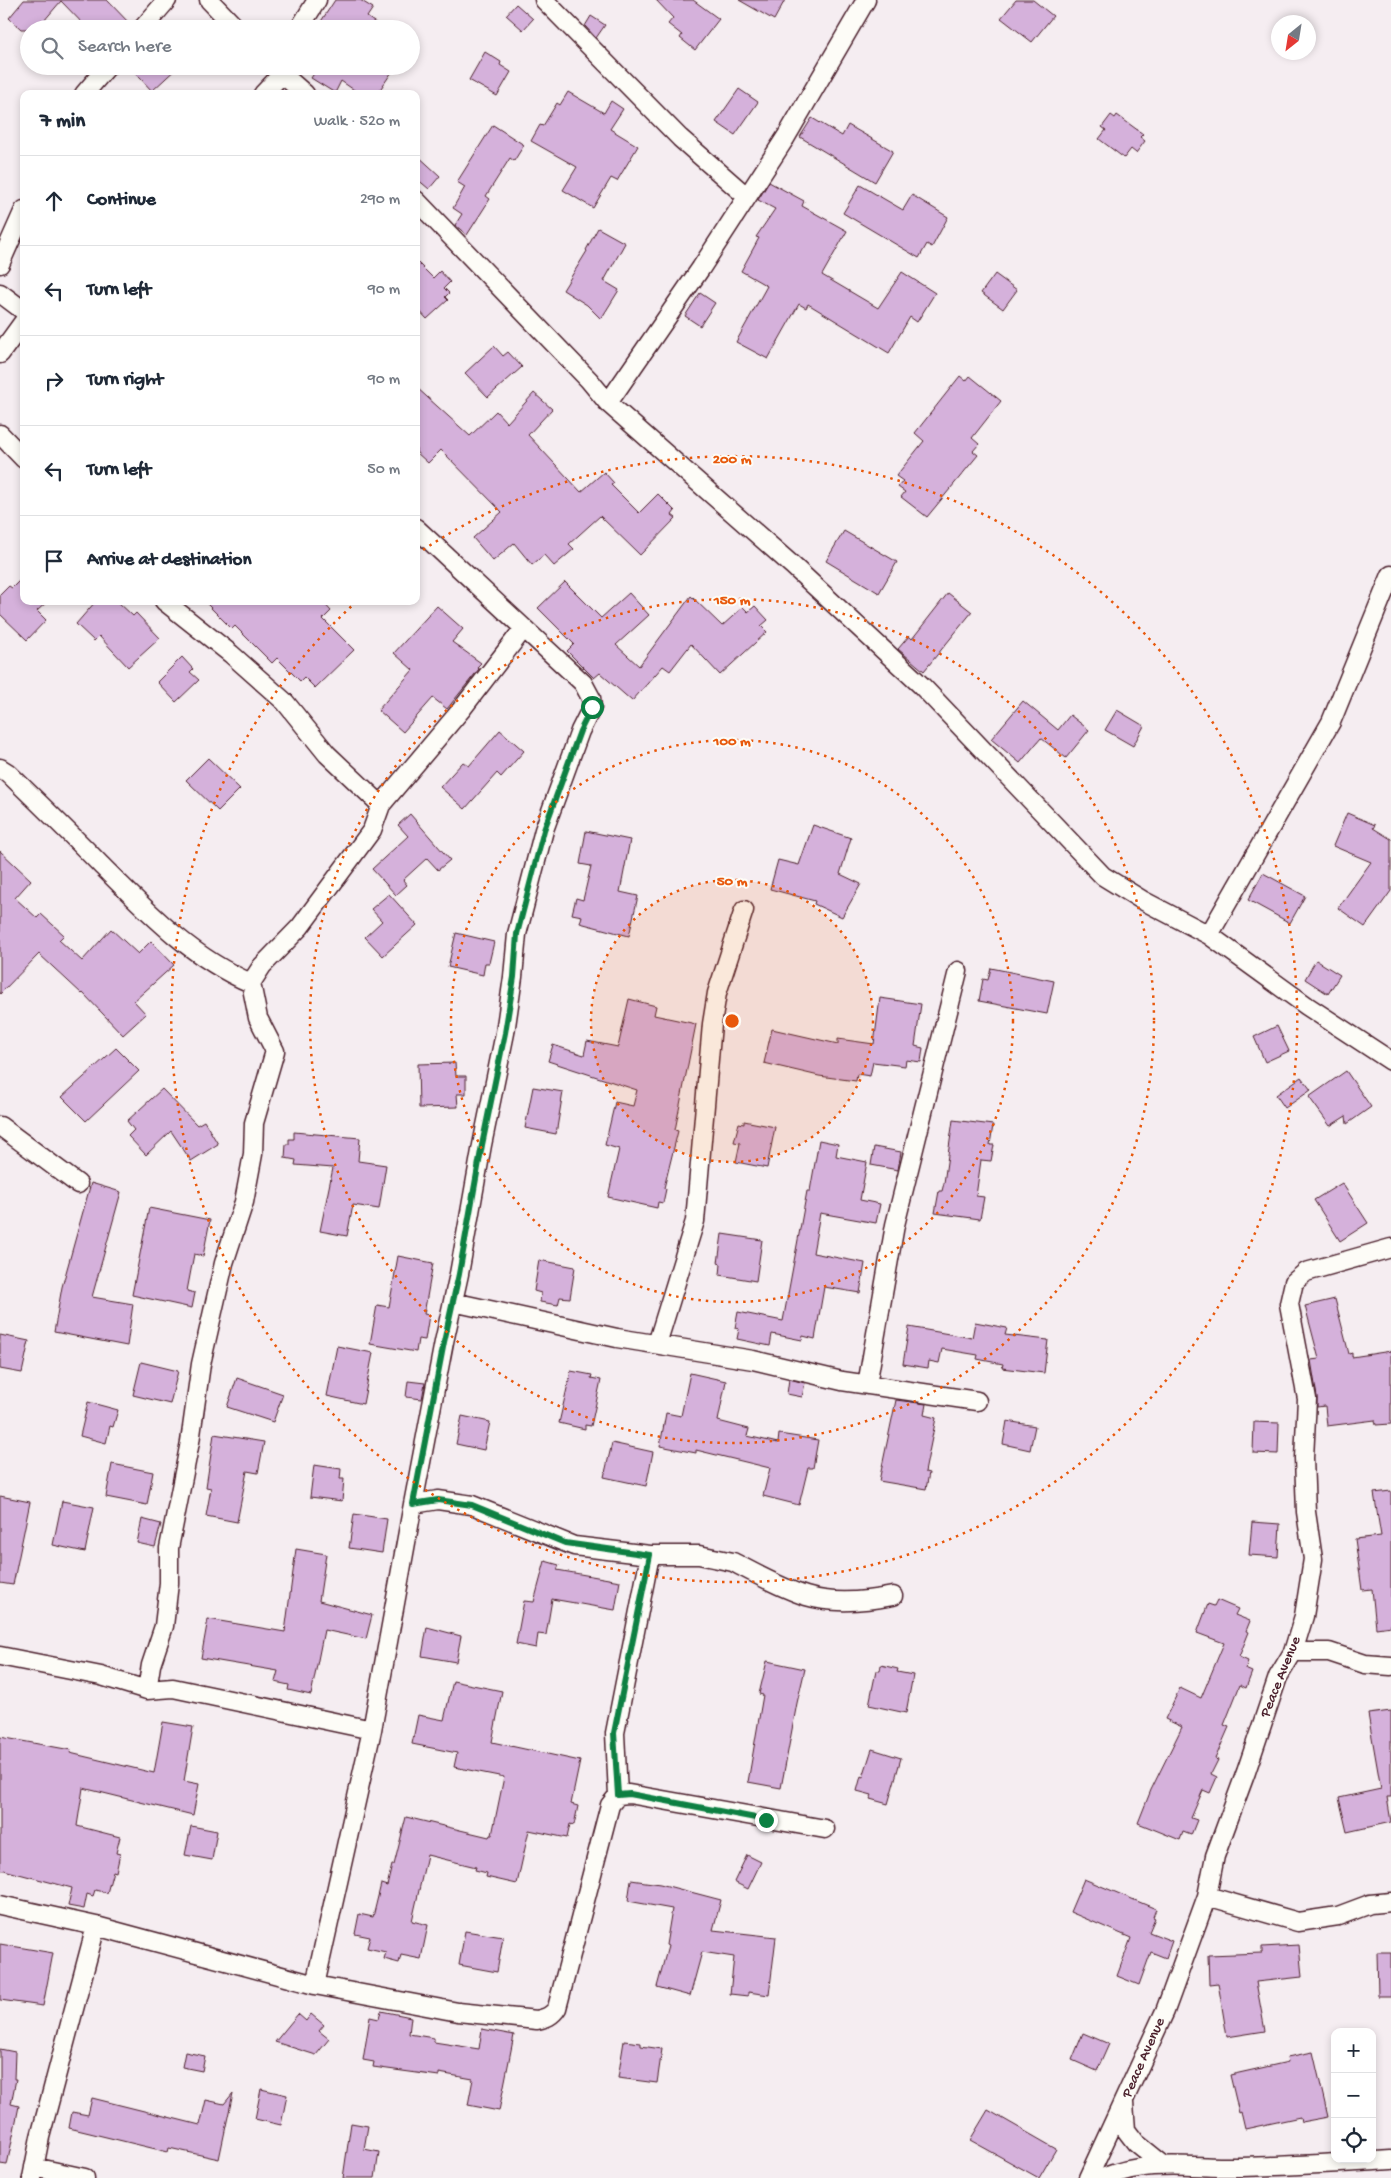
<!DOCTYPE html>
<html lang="en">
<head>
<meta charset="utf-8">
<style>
  body { margin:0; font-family:"Gochi Hand",sans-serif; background:#f2f2f3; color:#1f2937 }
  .controls { position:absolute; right:15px; bottom:15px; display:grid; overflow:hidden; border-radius:10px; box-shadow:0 2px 8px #0003 }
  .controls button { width:45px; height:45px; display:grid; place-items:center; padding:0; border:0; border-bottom:1px solid #e0e1e3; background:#fff; color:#1f2937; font:25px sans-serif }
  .compass { position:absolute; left:1271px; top:15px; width:45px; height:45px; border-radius:50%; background:#fff; box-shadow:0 2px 8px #0003; rotate:210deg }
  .stop { position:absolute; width:15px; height:15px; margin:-11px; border:4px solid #0b8043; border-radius:50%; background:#fff }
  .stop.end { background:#0b8043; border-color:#fff; box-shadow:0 1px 5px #0008 }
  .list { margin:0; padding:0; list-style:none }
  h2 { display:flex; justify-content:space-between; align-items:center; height:65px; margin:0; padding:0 20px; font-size:21px }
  h2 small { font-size:16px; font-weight:400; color:#747a83 }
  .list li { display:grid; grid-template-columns:32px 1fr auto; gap:15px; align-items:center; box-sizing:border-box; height:90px; padding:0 20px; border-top:1px solid #e0e1e3 }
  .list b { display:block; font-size:19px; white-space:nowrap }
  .list em { font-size:16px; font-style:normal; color:#747a83 }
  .icon { flex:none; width:28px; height:28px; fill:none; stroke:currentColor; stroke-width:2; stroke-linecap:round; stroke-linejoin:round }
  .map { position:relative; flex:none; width:1391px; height:2178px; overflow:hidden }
  .search { position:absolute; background:#fff; box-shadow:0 2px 8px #0003; left:20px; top:20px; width:400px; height:55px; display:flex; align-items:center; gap:12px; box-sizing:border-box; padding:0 18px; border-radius:28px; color:#747a83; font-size:19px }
  .panel { position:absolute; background:#fff; box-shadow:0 2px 8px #0003; left:20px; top:90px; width:400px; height:515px; border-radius:10px }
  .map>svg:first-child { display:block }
  .building { fill:#d5b1db; stroke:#4a1f2b }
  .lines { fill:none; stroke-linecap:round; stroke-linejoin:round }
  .minor-casing { stroke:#4a1f2b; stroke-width:21 }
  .minor { stroke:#fdfcf7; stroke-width:18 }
  .route { stroke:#0b8043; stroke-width:6 }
  .ring { fill:none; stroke:#e8590c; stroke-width:2.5; stroke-dasharray:2.5 5 }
  .labels { text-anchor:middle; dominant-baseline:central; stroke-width:4; stroke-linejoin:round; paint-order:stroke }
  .street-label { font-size:15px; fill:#4a1f2b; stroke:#fdfcf7 }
  .centre { fill:#e8590c; stroke:#fdfcf7; stroke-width:2.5 }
  .ring-label { font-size:15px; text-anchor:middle; font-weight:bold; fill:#e8590c; stroke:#fdfcf7; stroke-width:4; stroke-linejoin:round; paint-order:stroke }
</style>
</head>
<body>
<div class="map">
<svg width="1391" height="2178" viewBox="0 0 1391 2178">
  <rect width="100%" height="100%" fill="#f5edf1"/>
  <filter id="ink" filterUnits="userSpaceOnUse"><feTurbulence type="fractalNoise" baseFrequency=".02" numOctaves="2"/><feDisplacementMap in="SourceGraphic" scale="10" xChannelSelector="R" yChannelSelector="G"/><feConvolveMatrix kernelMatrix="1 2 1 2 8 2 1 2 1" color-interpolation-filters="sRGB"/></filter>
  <g filter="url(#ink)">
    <path class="building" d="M24,0H107L132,26V29H88L61,1L37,29H21L9,18Z
      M335,0H360L373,8L367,17L384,29H316Z
      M656,0H693L719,19L695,50L680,38L682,35L668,24L673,18Z
      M739,0H785L774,20Z
      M1016,0H1033L1053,16L1032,42L1001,18Z
      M516,4L533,19L523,30L506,15Z
      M591,16L605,25L596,38L585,26Z
      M485,52L501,62L500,65L511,72L497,96L469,80Z
      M129,66H179L152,91Z
      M319,66H396L377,94H360L341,81L335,93L311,78Z
      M739,89L758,102L735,135L716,122Z
      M568,92L604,113L611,101L623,109L610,129L638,146L617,181L611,178L593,208L563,190L577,167L531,141L540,125L543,126L557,103L560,105Z
      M1111,115L1115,118L1117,115L1143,134L1140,137L1145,141L1136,153L1131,149L1124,158L1099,139L1106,130L1102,127Z
      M812,118L842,136L848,125L893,151L875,182L800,137Z
      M493,125L524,145L514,161L510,158L486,196L490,199L467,235L455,225L462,214L453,208L465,187L457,182Z
      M416,154L440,176L429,189L416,178Z
      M769,182L804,201L802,206L847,231L822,275L878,308L902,272L935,293L917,322L910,317L889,353L808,304L806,308L799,304L768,359L736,342L767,286L741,271L759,238L756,237L775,209L758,200Z
      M860,185L903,210L912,195L948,217L932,247L927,244L919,258L843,213Z
      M598,228L625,243L604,281L619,290L601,319L587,305L563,290L587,251L586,250Z
      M416,261L433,278L440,271L450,282L444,288L449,293L445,297L448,300L427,319L416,307Z
      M995,274L1017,290L1003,309L981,293Z
      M700,293L715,303L700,326L685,316Z
      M494,346L503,356L508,352L522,367L488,397L465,373Z
      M960,376L966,381L970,376L1001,401L972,438L979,444L973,451L978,455L927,517L901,497L905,492L898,487L903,481L896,476L924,441L915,433Z
      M416,387L470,436L496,411L507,423L534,393L552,409L528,435L581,492L604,472L614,483L611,485L639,513L658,494L675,511L672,515L676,518L640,555L600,516L569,544L574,549L554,566L544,555L532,565L514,543L493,561L473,538L502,512L441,450L428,463L416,452Z
      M844,531L897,562L879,593L826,561Z
      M24,576V601H48L37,611L46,620L27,640L0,614V595L9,586L12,588Z
      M565,582L601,618L629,593L649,615L616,645L639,666L691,596L722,626L743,607L748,612L755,606L768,620L761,626L767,632L720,675L691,644L670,671L663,666L632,701L600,673L594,678L567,651L574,644L538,608Z
      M948,593L972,612L924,671L898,649L909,636L912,639Z
      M96,601H117L133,616L136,613L160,638L128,667L99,636L94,641L76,624Z
      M204,601H322L331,611L323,619L354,650L315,688L304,677L300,681L277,658L272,663L235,626L232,629Z
      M437,606L463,629L452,642L481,663L477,667L479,669L447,709L433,698L403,732L378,710L413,670L394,653Z
      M182,657L193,669L190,672L199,680L176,702L157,682Z
      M1023,701L1058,730L1070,715L1089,730L1066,758L1041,738L1020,763L991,739Z
      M1117,710L1144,726L1133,746L1105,730Z
      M500,730L524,751L501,777L497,773L465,809L440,787L463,762L469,766Z
      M208,758L240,789L218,811L186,780Z
      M1347,813L1375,825L1373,828L1391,839V891L1365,927L1338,908L1371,862L1333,846Z
      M410,814L450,860L438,870L427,858L403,880L407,885L396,895L372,869L408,836L398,825Z
      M813,825L851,838L840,874L861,884L842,917L814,904L815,901L770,889L778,860L799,865Z
      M586,831L630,840L620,892L638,896L629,936L580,923L582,916L572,914L576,898L583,900L591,866L580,864Z
      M0,851L31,880L15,898L37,918L41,914L64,935L59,940L82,961L111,929L138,954L151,941L174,965L134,1001L146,1014L123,1035L83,993L82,994L39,954L0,994Z
      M1263,873L1305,896L1290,923L1248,900Z
      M389,894L417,925L383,956L365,937L382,921L371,909Z
      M456,933L494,942L489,963H485L483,975L448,967Z
      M1316,960L1340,975L1328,994L1305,979Z
      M991,968L1054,981L1047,1014L979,1001L983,979L988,980Z
      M880,998L921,1004L915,1046L923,1048L921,1062L906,1060L905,1066L873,1062L870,1076L857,1074L856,1081L819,1076L764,1063L772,1029L838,1044V1039L874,1044Z
      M629,999L656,1006L654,1015L696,1024L675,1130L678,1131L664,1188L666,1189L663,1203L658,1202L657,1208L608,1197L619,1149L605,1145L615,1102L633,1106L637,1090L548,1061L553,1045L584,1055L587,1041L618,1047Z
      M1277,1026L1289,1051L1265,1062L1254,1037Z
      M116,1048L139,1071L86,1121L62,1097Z
      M455,1063L456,1076H466V1094H457L458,1107L419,1108L418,1064Z
      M1346,1071L1371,1107L1347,1124L1346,1116L1330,1126L1309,1097Z
      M1301,1077L1311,1090L1285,1108L1276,1095Z
      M533,1087L563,1092L556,1134L525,1128Z
      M162,1089L197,1125L204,1121L218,1144L191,1161L171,1131L146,1155L128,1136L134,1130L127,1121Z
      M953,1120L993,1125L990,1145H994L991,1161L981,1160L976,1196L984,1197L980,1219L935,1213L939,1191H942L944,1183Z
      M744,1121L775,1127L767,1168L736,1162L740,1143L734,1142L739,1123L744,1124Z
      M294,1132L360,1138L358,1161L386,1165L379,1209L353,1205L347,1236L320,1231L333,1168L295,1165L296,1160L285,1158L286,1144H289V1139H294Z
      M819,1140L838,1144L836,1156L867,1162L860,1200L880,1204L876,1223L820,1213L813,1253L865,1263L860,1293L824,1287L815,1339L803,1336L802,1340L772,1334L770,1346L737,1339L739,1329L735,1328L738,1312L783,1321L807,1191H810Z
      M874,1147L901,1152L898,1170L871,1165Z
      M91,1183L121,1192L92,1297L133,1304L127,1346L54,1332L62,1287Z
      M1342,1183L1368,1223L1340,1241L1314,1200Z
      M149,1208L210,1220L203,1256L194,1254L187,1291L195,1293L192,1308L132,1295Z
      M722,1234L762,1240L756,1281L720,1275L721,1264L718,1263Z
      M398,1256L433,1263L424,1314L429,1315L425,1340L418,1339L416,1352L370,1344L377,1305L389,1307Z
      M539,1260L575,1267L570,1298L560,1297L558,1305L540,1302L541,1293L534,1291Z
      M1335,1299L1349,1354L1352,1353V1357L1391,1351V1424L1376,1425L1375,1420L1327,1426L1325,1406L1317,1407V1397L1311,1360L1319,1359L1305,1306Z
      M975,1322L1007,1328L1005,1335L1048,1340L1044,1373L1002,1368L1003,1364L977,1359L978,1355L942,1349L939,1363L929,1361L928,1368L903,1364L909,1327L972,1338Z
      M0,1335L29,1341L22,1373L0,1369Z
      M337,1346L373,1353L363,1404L327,1396Z
      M141,1362L178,1371L170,1404L133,1395Z
      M571,1371L592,1375L591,1378L601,1380L591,1426L585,1425V1429L559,1423Z
      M690,1373L726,1381L718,1421L749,1429L747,1436L778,1443L779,1434L818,1440L813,1468H808L799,1505L763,1496L770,1468L696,1450V1453L660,1446L666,1413L681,1416Z
      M237,1378L283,1394L273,1422L227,1407Z
      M789,1379L805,1383L802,1397L787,1394Z
      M408,1381L425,1383L422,1399L406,1397Z
      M896,1400L926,1404L924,1415L936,1418L925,1472L929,1473L926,1489L879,1481Z
      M88,1402L118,1410L113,1427L110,1426L106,1443L80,1436Z
      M462,1416L490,1422L484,1450L456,1444Z
      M1007,1421L1035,1426L1030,1450L1003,1444Z
      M1254,1422L1279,1423L1278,1454L1253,1453Z
      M214,1434L264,1442L258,1473L247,1471L237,1522L206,1516L211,1488L206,1487Z
      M612,1443L653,1452L646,1486L604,1477Z
      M112,1464L153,1472L147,1505L106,1497Z
      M314,1465L341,1469L340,1479H344L342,1501L310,1497Z
      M1391,1491V1626L1376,1628L1372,1589L1362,1590L1355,1539L1381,1536L1374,1493Z
      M0,1496L30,1502L13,1585L0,1583Z
      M62,1501L94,1507L85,1552L53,1545Z
      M354,1514L387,1519L382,1553L349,1548Z
      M142,1519L161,1524L155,1547L137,1543Z
      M1252,1522L1280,1524L1278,1557L1249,1555Z
      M296,1549L326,1554L319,1601L372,1615L366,1639L324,1630L311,1695L288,1690L289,1685L275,1682L278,1671L201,1658L208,1619L285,1632Z
      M545,1561L559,1565L557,1570L620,1581L615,1610L552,1599L546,1635L538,1634L536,1648L516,1644L524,1601L534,1602Z
      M1217,1600L1238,1609L1235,1615L1250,1621L1246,1631L1249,1632L1239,1657L1248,1661L1245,1669L1252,1672L1246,1688L1240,1685L1224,1725L1229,1727L1215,1759L1218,1760L1211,1774L1217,1777L1210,1793L1203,1790L1191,1818L1197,1820L1191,1835L1183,1832L1180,1840L1138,1823L1151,1790L1182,1727L1165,1719L1180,1688L1201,1698L1224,1643L1197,1633L1208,1604L1214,1606Z
      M427,1627L461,1636L456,1662L422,1656Z
      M767,1661L805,1669L797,1703L781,1788L748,1782L763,1695L759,1694Z
      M881,1665L898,1669L897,1672L913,1675L906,1713L869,1705L876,1671H880Z
      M453,1681L502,1691L492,1742L580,1761L571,1804L578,1806L574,1825L570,1824L567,1838L529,1830L517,1884L486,1877L487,1873L475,1870L476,1867L427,1855L412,1921L428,1925L421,1959L401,1955L399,1963L384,1959L386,1952L367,1948L370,1937L355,1934L359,1914L373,1917L381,1884L387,1886L392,1865H394L406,1817L489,1837L490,1835H492L504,1777L454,1767L457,1753L412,1744L418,1715L444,1720Z
      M1391,1711V1797H1387L1391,1822L1347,1832L1339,1798L1381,1789L1368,1714Z
      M163,1722L193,1727L184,1781L199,1784L193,1815L83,1788L77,1826L120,1837L116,1853L120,1854L116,1872L113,1871L107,1893L95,1890L93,1896L87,1894L84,1909L68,1906L72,1888L0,1869V1737L71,1750L70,1753L154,1773Z
      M872,1749L901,1758L888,1804L870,1799L872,1795L857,1791L861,1776L863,1777Z
      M191,1826L217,1831L212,1860L185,1855Z
      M747,1855L761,1862L748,1889L734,1882Z
      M1084,1879L1156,1909L1153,1917L1155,1918L1149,1932L1172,1941L1166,1958L1151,1952L1139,1985L1117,1976L1131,1938L1070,1912Z
      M631,1880L660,1884L721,1900L713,1930L776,1937L769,1995L748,1992V1996L730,1994L734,1957L702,1952L690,1996L657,1987L668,1946L666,1945L672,1909L628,1901Z
      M465,1931L503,1937L497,1972L459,1965Z
      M0,1944L53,1953L43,2006L0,2000Z
      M1299,1945L1302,1977L1256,1982L1265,2031L1227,2037L1218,1983L1209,1984L1208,1955L1262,1953V1947Z
      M1377,1952H1391V1996H1378Z
      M381,2011L411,2017L409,2034L434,2038V2042L479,2049L482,2029L514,2035L499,2111L468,2105L473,2079L439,2073V2076L373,2067L374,2062L363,2060L370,2017L379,2019Z
      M298,2014L306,2021L311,2014L324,2025L319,2031L329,2039L316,2055L275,2042Z
      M1083,2033L1109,2044L1097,2071L1072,2060Z
      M624,2041L641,2043V2046L662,2049L657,2083L618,2078Z
      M0,2049L15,2052L14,2079H16L11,2104L19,2106L7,2165L0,2164Z
      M185,2052L205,2056L202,2071L182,2067Z
      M1313,2052L1328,2117L1301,2122L1300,2117L1245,2129L1241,2112L1239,2113L1230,2075L1288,2062L1287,2057Z
      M261,2089L287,2095L281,2125L255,2119Z
      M233,2093L219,2159L169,2148L168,2152L69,2128L72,2112L88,2115L92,2098L200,2125L206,2100L224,2104Z
      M988,2110L1056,2149L1039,2178L970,2140Z
      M351,2123L368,2126L364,2149L379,2152L375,2178H343Z"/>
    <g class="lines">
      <defs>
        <path id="minor" d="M209,0L237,29
          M544,0L680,138L746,196
          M142,29L167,0
          M299,29L317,0
          M273,66L305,94
          M84,94L108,66
          M263,94L283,73
          M416,200L589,380L608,403L792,565L921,685L1103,876L1142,900L1209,935L1307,1006L1391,1061
          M0,264L24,210
          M0,293L24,311
          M0,354L24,321
          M608,403L701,268L786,137L866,0
          M0,434L24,459
          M164,601L231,654L285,702L327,754L381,805
          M0,768L8,773C39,803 70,833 100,864C145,909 191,958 251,983
          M1209,935L1331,722L1391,575
          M251,983L262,966L300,927L372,830L381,805L461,710L524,628
          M0,1126L78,1184
          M453,1302L617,1338L753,1360L842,1381L977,1401
          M657,1344L695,1221L712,1024L717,993L744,910
          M867,1385L895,1225L958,971
          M413,1504L438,1500L472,1505L574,1546L650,1555H699L733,1562C756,1574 781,1588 806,1596C832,1604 867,1601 893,1596
          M1293,1652H1329L1365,1664L1391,1666
          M0,1656L101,1676L147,1690L173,1688L372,1730
          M147,1690L151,1665L164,1626L169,1583V1548L190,1442L201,1364L224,1263L244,1202L253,1154L254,1123L275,1051L258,1018L251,983
          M618,1795L615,1733L650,1555
          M1207,1896L1298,1922L1338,1916L1370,1904L1391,1902
          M0,1905L96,1926L315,1985L458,2012L537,2020C546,2018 552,2016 557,2008L610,1805L618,1795L629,1794L825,1829
          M315,1985L372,1730L413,1504L444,1342L459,1274L482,1145L505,1033L513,977L517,934L544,830L580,731L592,707L591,698L583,683L416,528
          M1124,2103L1126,2130L1136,2143L1162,2164
          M34,2167L85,2178
          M32,2178L40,2137L96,1926
          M1088,2178L1165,2011L1207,1896L1215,1856L1246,1772L1278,1677L1293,1652L1304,1616L1313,1559L1306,1512L1304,1458L1307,1399L1289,1304L1294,1282L1306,1272L1391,1248
          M1102,2178C1152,2158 1189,2168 1241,2167C1291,2166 1341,2163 1391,2160"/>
      </defs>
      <use href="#minor" class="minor-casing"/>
      <use href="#minor" class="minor"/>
    </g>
  </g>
  <g class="lines" filter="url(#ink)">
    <path class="route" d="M592,707L580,731L544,830L517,934L514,977L505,1033L482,1145L459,1274L444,1342L413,1504L438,1500L472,1505L565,1543L650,1555L614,1733L618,1795L630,1794L766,1820"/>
  </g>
  <circle cx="732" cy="1021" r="141" fill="#e8590c" fill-opacity=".12"/>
  <g class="ring">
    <circle cx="732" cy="1021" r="141"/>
    <circle cx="732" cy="1021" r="281"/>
    <circle cx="732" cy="1021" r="422"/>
    <path d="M417 554A563 563 0 1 1 355 603"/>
  </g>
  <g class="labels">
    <g class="street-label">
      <text transform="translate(1281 1677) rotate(-68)">Peace Avenue</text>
      <text transform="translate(1144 2058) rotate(-66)">Peace Avenue</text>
    </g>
  </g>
  <circle cx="732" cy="1021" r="8" class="centre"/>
  <g class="ring-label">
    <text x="732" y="463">200 m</text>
    <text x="732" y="604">150 m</text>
    <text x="732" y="745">100 m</text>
    <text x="732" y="885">50 m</text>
  </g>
</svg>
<div class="controls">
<button>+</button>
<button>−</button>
<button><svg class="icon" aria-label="locate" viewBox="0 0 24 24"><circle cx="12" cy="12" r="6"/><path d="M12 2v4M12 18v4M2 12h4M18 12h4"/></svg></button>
</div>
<svg class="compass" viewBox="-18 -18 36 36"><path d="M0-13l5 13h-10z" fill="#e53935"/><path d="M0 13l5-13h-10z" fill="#747a83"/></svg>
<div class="stop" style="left:592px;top:707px"></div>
<div class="stop end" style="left:766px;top:1820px"></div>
<div class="search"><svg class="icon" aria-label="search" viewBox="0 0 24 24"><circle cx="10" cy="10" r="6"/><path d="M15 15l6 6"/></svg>Search here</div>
<section class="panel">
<h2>7 min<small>Walk · 520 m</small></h2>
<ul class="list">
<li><svg class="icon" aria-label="ahead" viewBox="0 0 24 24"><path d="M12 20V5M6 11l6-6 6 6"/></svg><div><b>Continue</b></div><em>290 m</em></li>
<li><svg class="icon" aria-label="left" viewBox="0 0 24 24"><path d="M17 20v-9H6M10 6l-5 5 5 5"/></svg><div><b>Turn left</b></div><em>90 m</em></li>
<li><svg class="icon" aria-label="right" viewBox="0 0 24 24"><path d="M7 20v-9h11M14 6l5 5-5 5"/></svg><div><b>Turn right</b></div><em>90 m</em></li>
<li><svg class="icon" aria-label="left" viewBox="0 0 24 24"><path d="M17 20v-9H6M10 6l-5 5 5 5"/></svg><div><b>Turn left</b></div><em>50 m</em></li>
<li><svg class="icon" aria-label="arrive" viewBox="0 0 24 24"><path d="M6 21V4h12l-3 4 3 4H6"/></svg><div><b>Arrive at destination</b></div></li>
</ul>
</section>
</div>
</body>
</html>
